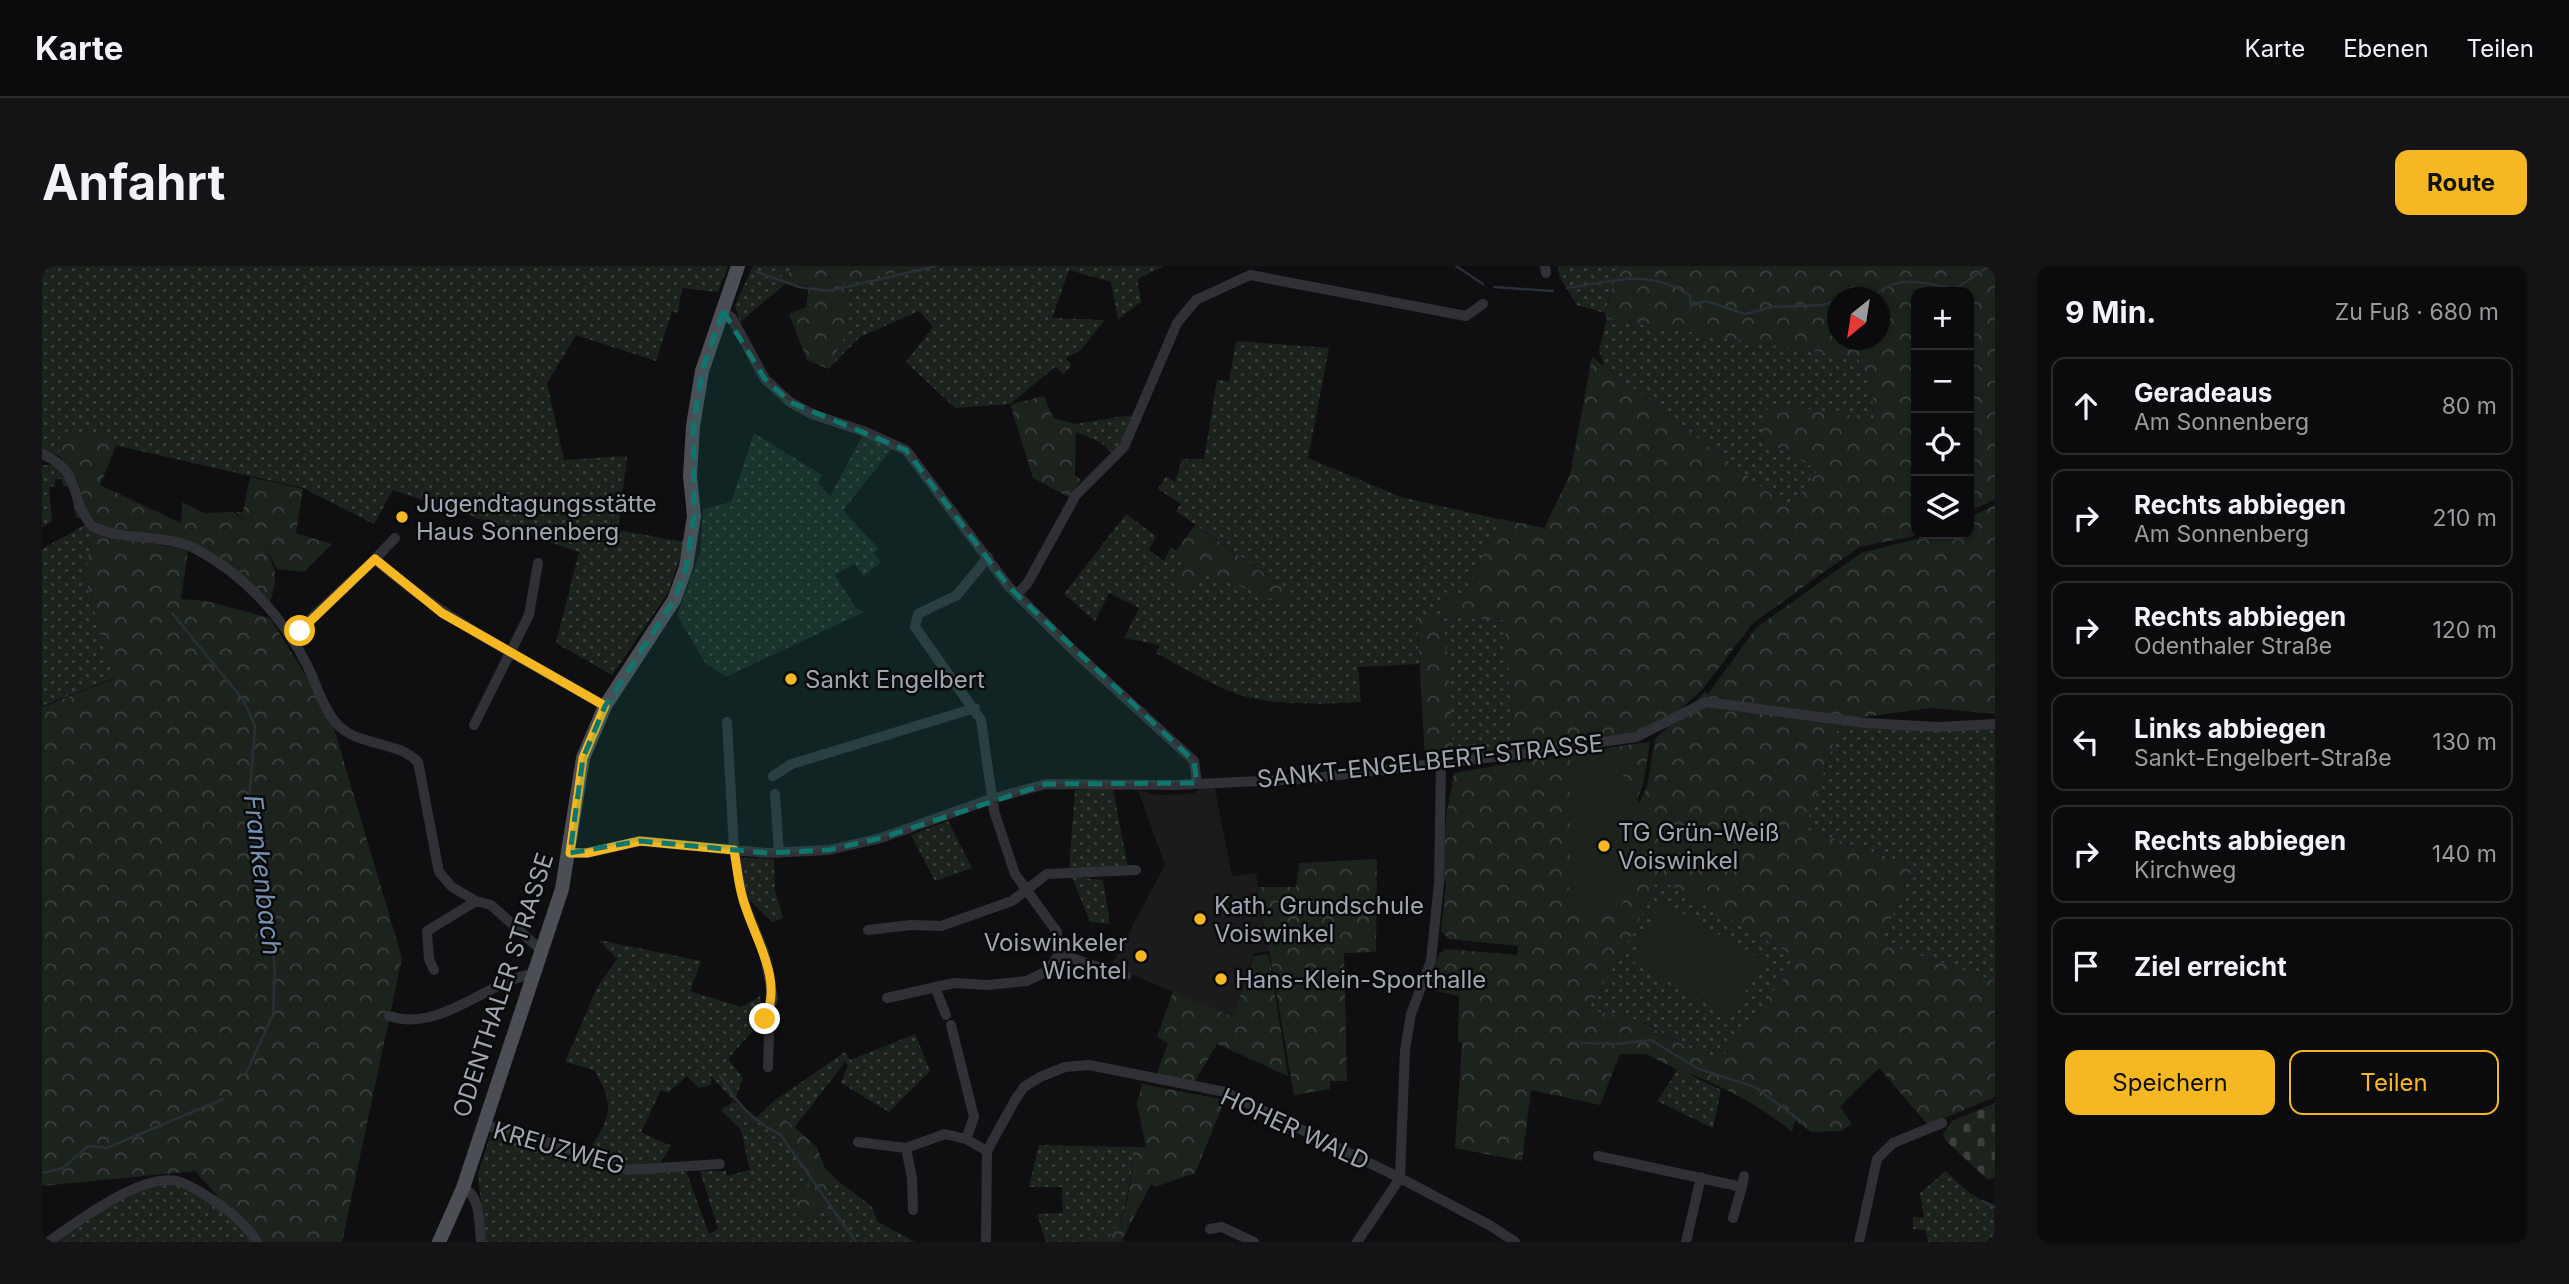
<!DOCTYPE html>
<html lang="de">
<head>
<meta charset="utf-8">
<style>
  body { margin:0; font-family:Inter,sans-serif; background:#141416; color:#f1f3f6 }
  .controls { position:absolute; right:21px; top:21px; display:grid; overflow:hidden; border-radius:14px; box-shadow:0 2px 5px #0004 }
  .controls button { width:63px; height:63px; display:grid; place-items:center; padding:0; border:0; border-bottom:2px solid #2b2b2e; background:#0b0b0d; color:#f1f3f6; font:35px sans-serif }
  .compass { position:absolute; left:1785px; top:21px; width:63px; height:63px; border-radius:50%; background:#0b0b0d; box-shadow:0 2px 5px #0004; rotate:210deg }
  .stop { position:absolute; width:21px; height:21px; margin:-16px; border:5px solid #f5b822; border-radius:50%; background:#fff }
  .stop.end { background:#f5b822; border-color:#fff; box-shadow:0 2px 7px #0008 }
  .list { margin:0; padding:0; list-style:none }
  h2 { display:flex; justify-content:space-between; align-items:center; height:91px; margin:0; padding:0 28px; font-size:30px }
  h2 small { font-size:23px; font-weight:400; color:#9a9b9d }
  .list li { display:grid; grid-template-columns:46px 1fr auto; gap:21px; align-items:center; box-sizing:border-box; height:98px; margin:0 14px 14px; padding:0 14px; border:2px solid #2b2b2e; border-radius:14px }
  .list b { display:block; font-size:26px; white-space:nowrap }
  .list p { margin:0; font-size:23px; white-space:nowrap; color:#9a9b9d }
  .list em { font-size:23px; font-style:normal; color:#9a9b9d }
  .actions { display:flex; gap:14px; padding:21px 28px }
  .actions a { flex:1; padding:16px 0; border:2px solid #f5b822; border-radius:14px; text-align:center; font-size:24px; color:#f5b822 }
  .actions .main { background:#f5b822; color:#111 }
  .icon { flex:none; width:38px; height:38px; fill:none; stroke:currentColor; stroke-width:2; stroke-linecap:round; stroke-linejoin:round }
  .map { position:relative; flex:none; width:1953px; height:976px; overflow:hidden; border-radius:14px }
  header { display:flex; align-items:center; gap:42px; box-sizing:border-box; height:98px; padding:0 35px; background:#0b0b0d; border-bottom:2px solid #2b2b2e }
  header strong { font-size:33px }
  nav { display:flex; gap:38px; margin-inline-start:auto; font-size:24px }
  .intro { display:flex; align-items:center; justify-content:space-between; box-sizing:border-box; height:168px; padding:0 42px }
  h1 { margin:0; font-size:49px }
  .button { padding:18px 32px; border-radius:14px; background:#f5b822; color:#111; font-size:24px; font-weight:700 }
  main { display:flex; gap:42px; padding:0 42px }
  aside { flex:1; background:#0b0b0d; border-radius:14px; box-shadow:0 2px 5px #0004 }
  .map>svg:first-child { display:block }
  .built { fill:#1b1b1e }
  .green { fill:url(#green-dots) }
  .forest { fill:url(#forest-crowns); fill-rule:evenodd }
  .cemetery { fill:url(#cemetery-stones) }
  .pitch { fill:#1c231d }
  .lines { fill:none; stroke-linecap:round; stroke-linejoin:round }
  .stream { stroke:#282f36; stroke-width:2.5 }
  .minor { stroke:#303136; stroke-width:10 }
  .major { stroke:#4c4e55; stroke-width:14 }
  .route { stroke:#f5b822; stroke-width:9 }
  .marked { fill:#0f766e; fill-opacity:0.2; stroke:#0f766e; stroke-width:5; stroke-dasharray:14 9; stroke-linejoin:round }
  .poi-dot { fill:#f5b822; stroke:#0a0a0b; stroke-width:2.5 }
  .labels { text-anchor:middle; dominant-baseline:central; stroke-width:5; stroke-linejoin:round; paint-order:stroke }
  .poi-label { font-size:24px; fill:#a0a5b2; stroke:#0a0a0b; text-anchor:start }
  .street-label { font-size:24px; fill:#a0a5b2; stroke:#0a0a0b }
  .water-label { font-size:26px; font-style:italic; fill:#7591af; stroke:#0a0a0b }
</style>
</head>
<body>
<header>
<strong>Karte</strong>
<nav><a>Karte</a><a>Ebenen</a><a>Teilen</a></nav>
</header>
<div class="intro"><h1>Anfahrt</h1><a class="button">Route</a></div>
<main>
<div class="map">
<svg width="1953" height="976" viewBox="0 0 1953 976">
  <defs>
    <pattern id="green-dots" width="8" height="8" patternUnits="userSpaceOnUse" patternTransform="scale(1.75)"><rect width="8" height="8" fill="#1c231d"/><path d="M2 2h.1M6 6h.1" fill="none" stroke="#3a403b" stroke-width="1.8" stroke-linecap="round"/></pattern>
    <pattern id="forest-crowns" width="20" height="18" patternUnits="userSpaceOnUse" patternTransform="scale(1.75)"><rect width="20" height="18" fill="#1c231d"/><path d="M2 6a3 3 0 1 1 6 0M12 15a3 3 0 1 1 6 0" fill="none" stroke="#3a403b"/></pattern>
    <pattern id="cemetery-stones" width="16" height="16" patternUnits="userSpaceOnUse" patternTransform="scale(1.75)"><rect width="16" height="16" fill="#1c231d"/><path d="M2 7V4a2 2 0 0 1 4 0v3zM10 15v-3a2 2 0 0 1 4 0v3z" fill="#3a403b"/></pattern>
  </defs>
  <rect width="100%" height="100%" fill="#0f0f11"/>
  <path class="built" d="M1173,522L1190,610L1214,607L1227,685L1212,687L1191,751L1069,700L1123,599L1096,524L1116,529L1150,528L1158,523Z"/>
  <path class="green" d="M0,0H686L676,26L640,22L636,47L630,45L614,95L534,69L505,117L522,194L585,190L576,264L643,276L626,327L570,409L514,377L537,286L351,224L332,258L261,222L72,179L64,171L19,168L17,190L0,184Z
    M711,0H751L746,9L729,12L743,18L698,56L693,39Z
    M889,0H1122L1095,13L1099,36L1076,53L1069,16L1027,4L1010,52L1063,54L1038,85L1024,92L1029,99L1022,108L1013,101L968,138L913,142L864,96L891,61L877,45L818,71L786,103L805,66L802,16Z
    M1516,0H1585L1572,16L1563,47L1535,39L1518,12Z
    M1565,53L1816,92L1830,124L1832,153L1718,171L1776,204L1747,242L1562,100L1557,84Z
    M1194,75L1287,82L1266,192L1359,231L1460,254L1422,329L1400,327L1402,351L1462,354L1473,483L1412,492L1375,349L1377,398L1316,401L1319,436C1282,438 1231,440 1195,428C1166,417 1142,402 1114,387L1118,379L1082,372L1097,342L1067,327L1053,355L1022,328L1084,248L1114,270L1107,284L1122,295L1129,281L1145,293L1148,327L1161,305L1250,327L1134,245L1139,238L1116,223L1124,210L1133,216L1140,193H1162L1175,114L1187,115Z
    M1082,150L1089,151L1079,178L1070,187L1058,176L1034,166V158Z
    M712,167L780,209L776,217L788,230L821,169L850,183L801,244L837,283L832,287L839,296L822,310L812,298L793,309L814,342L822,346L684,411L663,397L635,349L658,287L661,243L689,236Z
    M0,199H15C31,214 34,232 39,252H34L28,220H21L20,213H13V220L7,221L10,256L0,261Z
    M43,259L55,268L43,311L72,412L0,440V283Z
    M1799,454L1953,459V715L1839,676L1872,600L1763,563Z
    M1071,523L1086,602L1027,604L1033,524Z
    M906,555L930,602L893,615L869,569Z
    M698,592L732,593L733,625L741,652L730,656L702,629Z
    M1030,611L1061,614L1068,658L1048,656Z
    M1616,612L1757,693L1678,794L1658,788L1603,757L1546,744L1592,665Z
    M557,674L659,695L648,725L699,741L718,730L721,753L686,793L701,812L692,835L713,853L732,835L803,786L808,794L873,768L888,805L847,846L799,817L806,799L803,796L752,862L745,854L738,868L773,916L761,955L785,935L783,931L796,915L829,940L836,956L873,976H443L436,908L450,864L522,882L520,888L536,897L540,890L558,902L597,908L644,905L667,968L676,963L658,905H684L685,910L708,904L699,864L679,844L692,835L669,810V819L657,822L645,810L626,827L619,824L599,866L629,880L618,897L597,903L545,888C566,854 576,843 552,804L523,796L555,722L575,693Z
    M1636,803L1679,824L1671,862L1615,835Z
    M997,879L1091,881C1090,903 1085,970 1059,975C1042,976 1022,976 1004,976L995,948L1021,947L1020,921H987Z
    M1904,905L1925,925L1952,942L1953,976H1886L1884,964L1871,963V951L1882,952L1878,927Z
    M121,914L175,937L213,976H8L59,941Z"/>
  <path class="forest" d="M751,0H889L802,16L805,66L786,103L765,94L747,48L764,41L767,20L743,18L728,12L746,9Z
    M1585,0H1953V233L1927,246V26H1874V268H1883L1817,281L1711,357L1660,424L1614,465L1473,483L1462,354L1402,351L1412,492L1383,495L1375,349L1401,350L1400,326L1422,329L1459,253L1502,262L1528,209L1550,91L1747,242L1776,204L1718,171L1727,137L1832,153L1830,124L1816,92L1565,53L1563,49L1572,16ZM1796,32H1838V74H1796Z
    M1002,130L1011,152L1034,158L1033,209L1039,214L1028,232L991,212L969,141L970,138Z
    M18,168L64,171L74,180L58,219L139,257L140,236L162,247L191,246L208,259L193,246H201L208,211L261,223L254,267L290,278L262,306L235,303L220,275C233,303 238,308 227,339L161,282L58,261L45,245L35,213L17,190Z
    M1953,239V448L1889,442L1799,454L1763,563L1872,600L1839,676L1953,715V831L1886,859L1837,802L1798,840L1810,858L1799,865L1769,866L1753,854L1750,866C1719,840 1685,823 1649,808L1647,810L1604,788H1578L1558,839L1489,824L1480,895L1413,882L1420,777L1416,776L1417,730L1385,723L1397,688L1403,683L1475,689L1476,680L1407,673L1399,665L1404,616L1401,613L1404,551L1412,507L1528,487V618L1524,636L1608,577L1586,564L1605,520L1613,473L1663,426L1666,428L1714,362L1819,287L1894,268H1927V252ZM1616,612L1757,693L1678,794L1658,788L1596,754L1546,744L1592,665Z
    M1153,259L1250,327L1240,337L1161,305L1148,327L1132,318L1145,293L1134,285Z
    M50,267L146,284L139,333L164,335L228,352L282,439L293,466L360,692L300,976H217L153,905L0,920V441L72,413L43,311Z
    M1608,476L1601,519L1595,533L1564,482Z
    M1335,593L1334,686L1302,687L1305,815H1288V823L1252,829L1216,621H1254L1257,597Z
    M1224,688L1227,690L1246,810L1175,778L1151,818L1114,810L1126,777L1115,771L1131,725L1191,751L1212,690Z
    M1100,818L1183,834L1153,907L1113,921L1109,918L1080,974L1083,976H1037C1045,974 1056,976 1064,973C1087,959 1090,906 1091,881H1104L1095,838Z
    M737,848L775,881L783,902L796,915L783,931L786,935L761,955L752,930L773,916L738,868L723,861Z"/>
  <path class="cemetery" d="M1953,837V911L1946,914L1904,875L1901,868L1910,855Z"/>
  <path class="pitch" d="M1564,482L1598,537L1586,564L1608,577L1575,648L1524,636L1528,618V487Z
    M1619,635L1724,696L1686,750L1588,694Z"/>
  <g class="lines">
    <path class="stream" d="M1414,0L1441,18
      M715,6L757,21L787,25L894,0
      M1452,21L1511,25
      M1525,22C1574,15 1604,2 1648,29L1649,40L1664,35L1703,48L1730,41L1781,39L1796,34
      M1801,32L1823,23L1836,27C1858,8 1887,18 1913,23L1947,0
      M130,347L202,435L213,460L207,536L229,663L233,706L231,748L204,808
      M1539,777L1575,778L1609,774L1657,803L1713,821L1760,856
      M678,810C693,835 710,855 738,868L814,976
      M0,907L21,902L46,880L65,882L181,833
      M1940,935L1953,941"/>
    <path class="minor" d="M1503,0L1504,7
      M681,45L690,52L723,113L748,136L770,148L824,166L864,184L967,321L1034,387L1152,495L1155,517
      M0,188C41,205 27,234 50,260C80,276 121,267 154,283C203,309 242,352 266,401C275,420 281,442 295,458C316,481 355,474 376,496L397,606L410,621L434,635L449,639L499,684
      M353,272L333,293C401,354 484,394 563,440
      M975,328L985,318L1034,229L1082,181L1135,57L1154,34L1208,9L1424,50L1441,38
      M249,371L333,293
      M685,456L692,584L701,634L722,686L731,732L722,760L727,768L726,801
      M432,459L487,349L496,297
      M731,510L750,498L933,442
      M733,528L737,587
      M528,587H545L598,575L725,587L787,584L839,572L949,533L1004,518L1133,519L1264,513L1477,488L1594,471L1664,436L1823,457L1896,461L1953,458
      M826,664L869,659L899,660L970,635L1005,608L1094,604
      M1017,688L1084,710
      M392,704L387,693L385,665L434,635
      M893,721L904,749
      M845,732L912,717L945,719L985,715L1007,704L1017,688L1015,666L973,608L952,545L939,454L873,361L876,348L915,329L946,291
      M347,750C398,767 444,716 490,708
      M909,759L932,851L924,873
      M441,860L468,863L586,904L678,898
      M816,876L864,882L903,868L924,873L945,885
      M864,882L870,912L871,944
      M1556,890L1700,921L1702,910
      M421,922C439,929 437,959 439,976
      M1691,952L1700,921
      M1168,963L1180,961L1212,976
      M6,976C35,956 99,907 135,915C147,918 158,926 168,932C185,943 205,959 215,976
      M944,976L945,885L973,834L982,821L998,811L1023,801L1047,799L1183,826L1358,912L1449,960L1473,976
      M1315,976L1358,912L1363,784L1369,748L1389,695L1397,617L1399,498
      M1644,976L1659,911
      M1817,976L1835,893L1851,877L1900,857"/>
    <path class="major" d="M397,976L421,922L520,623L541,492L563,440L632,334L644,301L652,250L648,210L651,160L660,105L696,0"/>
  </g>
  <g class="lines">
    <path class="route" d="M258,365L333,293L400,347L563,440L541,492L528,587H545L598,575L692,584C695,600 696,617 701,633C712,673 742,712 723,753"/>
  </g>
  <path class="marked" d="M681,45L723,113L748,136L864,184L967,321L1152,495L1155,517L1004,518L839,572L787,584L725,587L598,575L528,587L541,492L563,440L632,334L644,301L652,250L651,160L660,105Z"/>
  <g class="poi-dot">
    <circle cx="360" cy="251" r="7"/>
    <circle cx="749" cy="413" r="7"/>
    <circle cx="1562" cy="580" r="7"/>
    <circle cx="1158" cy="653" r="7"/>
    <circle cx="1099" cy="690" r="7"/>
    <circle cx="1179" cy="713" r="7"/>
  </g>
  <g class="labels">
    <g class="poi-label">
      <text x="374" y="237">Jugendtagungsstätte<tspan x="374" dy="28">Haus Sonnenberg</tspan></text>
      <text x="763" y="413">Sankt Engelbert</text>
      <text x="1576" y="566">TG Grün-Weiß<tspan x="1576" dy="28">Voiswinkel</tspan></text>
      <text x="1172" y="639">Kath. Grundschule<tspan x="1172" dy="28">Voiswinkel</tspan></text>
      <text x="1085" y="676" text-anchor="end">Voiswinkeler<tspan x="1085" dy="28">Wichtel</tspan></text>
      <text x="1193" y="713">Hans-Klein-Sporthalle</text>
    </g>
    <g class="street-label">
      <text transform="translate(1388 495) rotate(-6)">SANKT-ENGELBERT-STRASSE</text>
      <text transform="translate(461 719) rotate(-72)">ODENTHALER STRASSE</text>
      <text transform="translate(1253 863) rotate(25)">HOHER WALD</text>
      <text transform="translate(517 882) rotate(16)">KREUZWEG</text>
    </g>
    <g class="water-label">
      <text transform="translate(221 609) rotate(83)">Frankenbach</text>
    </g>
  </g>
</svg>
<div class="controls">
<button>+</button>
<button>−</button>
<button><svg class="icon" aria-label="locate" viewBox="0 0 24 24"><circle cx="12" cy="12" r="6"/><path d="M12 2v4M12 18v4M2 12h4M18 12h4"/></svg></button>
<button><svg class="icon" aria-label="layers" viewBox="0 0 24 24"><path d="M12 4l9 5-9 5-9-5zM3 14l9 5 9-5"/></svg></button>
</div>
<svg class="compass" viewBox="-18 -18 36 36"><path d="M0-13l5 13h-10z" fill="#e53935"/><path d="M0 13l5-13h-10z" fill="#9a9b9d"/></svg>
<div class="stop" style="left:258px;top:365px"></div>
<div class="stop end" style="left:723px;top:753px"></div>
</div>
<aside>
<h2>9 Min.<small>Zu Fuß · 680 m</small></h2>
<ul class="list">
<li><svg class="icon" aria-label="ahead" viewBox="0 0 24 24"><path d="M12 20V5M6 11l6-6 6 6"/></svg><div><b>Geradeaus</b><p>Am Sonnenberg</p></div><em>80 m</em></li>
<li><svg class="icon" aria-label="right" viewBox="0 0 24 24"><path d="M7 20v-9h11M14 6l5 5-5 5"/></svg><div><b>Rechts abbiegen</b><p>Am Sonnenberg</p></div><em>210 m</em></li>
<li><svg class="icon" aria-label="right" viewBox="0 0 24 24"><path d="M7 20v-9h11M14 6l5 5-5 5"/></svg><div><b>Rechts abbiegen</b><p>Odenthaler Straße</p></div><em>120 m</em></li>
<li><svg class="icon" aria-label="left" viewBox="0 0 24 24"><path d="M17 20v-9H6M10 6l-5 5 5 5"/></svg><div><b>Links abbiegen</b><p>Sankt-Engelbert-Straße</p></div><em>130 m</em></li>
<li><svg class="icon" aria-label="right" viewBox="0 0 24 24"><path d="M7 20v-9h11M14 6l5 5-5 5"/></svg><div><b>Rechts abbiegen</b><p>Kirchweg</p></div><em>140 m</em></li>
<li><svg class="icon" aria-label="arrive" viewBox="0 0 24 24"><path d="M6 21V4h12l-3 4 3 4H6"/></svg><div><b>Ziel erreicht</b></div></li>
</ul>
<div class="actions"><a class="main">Speichern</a><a>Teilen</a></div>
</aside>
</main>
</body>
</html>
